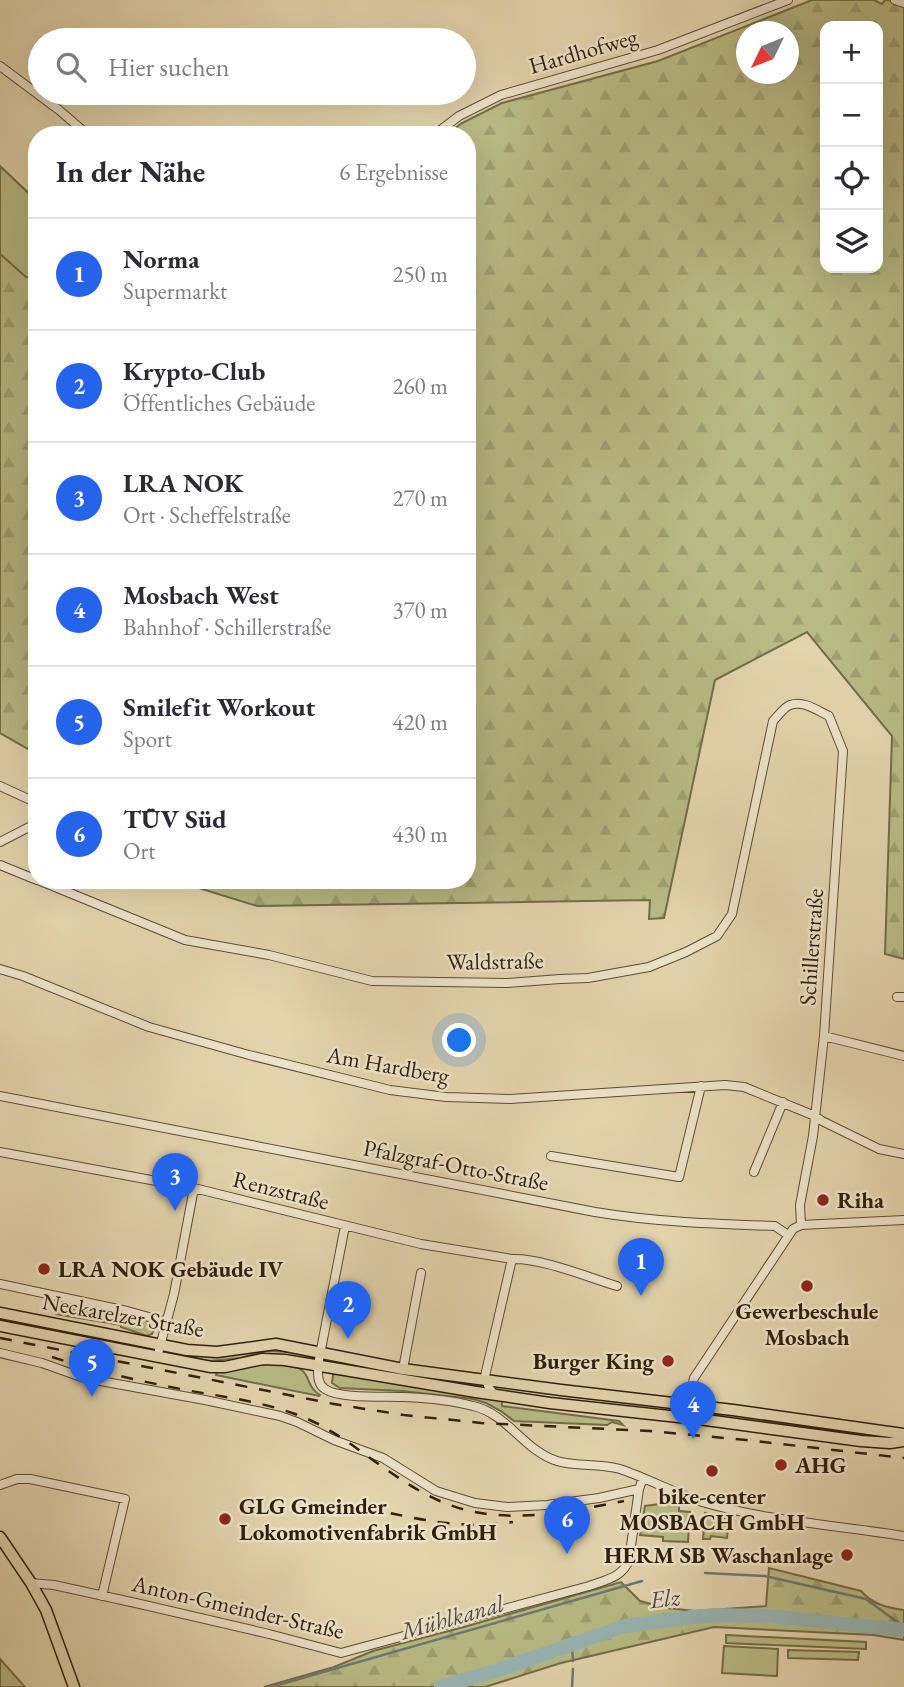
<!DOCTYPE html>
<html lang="de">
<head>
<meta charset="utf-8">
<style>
  body { margin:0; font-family:"EB Garamond",serif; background:#f2f2f3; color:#2b2b33 }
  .controls { position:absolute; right:21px; top:21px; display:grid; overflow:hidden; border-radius:14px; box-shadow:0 7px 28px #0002 }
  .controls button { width:63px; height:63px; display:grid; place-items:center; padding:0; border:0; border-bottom:2px solid #e1e1e2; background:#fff; color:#2b2b33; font:35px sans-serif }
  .compass { position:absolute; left:736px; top:21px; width:63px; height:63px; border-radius:50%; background:#fff; box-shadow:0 7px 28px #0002; rotate:227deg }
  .you { position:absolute; left:460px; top:1041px; width:24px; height:24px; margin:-18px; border:5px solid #fff; border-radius:50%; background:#1a73e8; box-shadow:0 0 0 10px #1a73e833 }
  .badge { display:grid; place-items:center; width:46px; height:46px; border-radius:50%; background:#2563eb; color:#fff; font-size:23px; font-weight:700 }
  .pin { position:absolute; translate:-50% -58px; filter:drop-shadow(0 2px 4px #0008) }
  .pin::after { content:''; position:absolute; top:37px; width:24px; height:21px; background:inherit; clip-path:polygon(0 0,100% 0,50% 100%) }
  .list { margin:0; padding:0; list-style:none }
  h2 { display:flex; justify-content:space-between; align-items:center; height:91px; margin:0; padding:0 28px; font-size:30px }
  h2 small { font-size:23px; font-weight:400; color:#7c7c81 }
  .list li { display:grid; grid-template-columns:46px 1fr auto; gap:21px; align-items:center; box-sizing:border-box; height:112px; padding:0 28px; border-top:2px solid #e1e1e2 }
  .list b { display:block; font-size:26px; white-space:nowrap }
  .list p { margin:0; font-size:23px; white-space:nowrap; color:#7c7c81 }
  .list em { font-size:23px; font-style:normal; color:#7c7c81 }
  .icon { flex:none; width:38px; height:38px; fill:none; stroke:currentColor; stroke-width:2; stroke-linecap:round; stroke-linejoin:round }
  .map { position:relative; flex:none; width:904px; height:1687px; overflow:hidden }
  .search { position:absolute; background:#fff; box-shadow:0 7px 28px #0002; left:28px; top:28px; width:448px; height:77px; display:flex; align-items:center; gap:18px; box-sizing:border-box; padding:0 24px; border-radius:38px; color:#7c7c81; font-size:26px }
  .panel { position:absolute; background:#fff; box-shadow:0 7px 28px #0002; left:28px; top:126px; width:448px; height:763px; border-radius:28px }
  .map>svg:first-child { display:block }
  .green { fill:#b9bb86; stroke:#746d49; stroke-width:2 }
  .forest { fill:url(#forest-firs); stroke:#746d49; stroke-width:2; fill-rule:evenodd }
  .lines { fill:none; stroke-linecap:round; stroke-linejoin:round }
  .stream { stroke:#6e7a71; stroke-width:2.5 }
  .river { stroke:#98b6b4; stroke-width:14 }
  .minor-casing { stroke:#5d4c34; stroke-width:10 }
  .major-casing { stroke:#301f0c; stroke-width:13 }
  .minor { stroke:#ede3ca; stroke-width:8 }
  .major { stroke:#e3d4ad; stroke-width:10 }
  .rail { stroke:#301f0c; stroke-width:2.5; stroke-dasharray:12 12; stroke-linecap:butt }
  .poi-dot { fill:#8f2418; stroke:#ede3ca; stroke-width:2.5 }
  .labels { text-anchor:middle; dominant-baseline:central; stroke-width:5; stroke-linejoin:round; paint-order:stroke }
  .street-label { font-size:23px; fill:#301f0c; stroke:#ede3ca }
  .poi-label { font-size:23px; font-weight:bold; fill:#301f0c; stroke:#ede3ca; text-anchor:start }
  .water-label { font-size:24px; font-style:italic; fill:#4f4c3e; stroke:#ede3ca }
</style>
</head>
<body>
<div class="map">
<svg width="904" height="1687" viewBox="0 0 904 1687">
  <defs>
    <pattern id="forest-firs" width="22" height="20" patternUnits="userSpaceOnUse" patternTransform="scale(1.75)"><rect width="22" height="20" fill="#b9bb86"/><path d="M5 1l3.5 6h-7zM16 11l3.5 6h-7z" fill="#9fa072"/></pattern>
  </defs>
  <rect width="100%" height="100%" fill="#e3d4ad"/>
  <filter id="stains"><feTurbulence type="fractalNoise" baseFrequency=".00286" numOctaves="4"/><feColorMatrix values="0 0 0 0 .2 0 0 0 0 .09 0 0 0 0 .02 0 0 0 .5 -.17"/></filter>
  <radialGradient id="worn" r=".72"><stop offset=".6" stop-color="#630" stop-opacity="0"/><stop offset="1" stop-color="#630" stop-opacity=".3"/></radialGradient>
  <path class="green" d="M0,166L37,201V278H26L0,254Z
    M56,1306L110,1317H135L136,1316C143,1318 153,1319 155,1327L152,1334L147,1336L121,1327V1325L56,1314L55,1310Z
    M265,1348L290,1350V1352L265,1351L241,1358L210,1361L179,1356L173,1352Z
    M267,1364C279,1364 299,1363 306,1375C310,1384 311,1389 320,1395L319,1396L216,1375L217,1371Z
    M337,1373L502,1401V1406L619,1421L623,1425L612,1422L607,1425L514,1421L501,1411L486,1403L473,1399L402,1391L340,1388L332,1383L333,1375Z
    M711,1411L858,1432L861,1435L710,1416Z
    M660,1504L679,1506V1511L690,1512L688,1542L663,1541V1537L640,1535L645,1506Z
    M705,1513L729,1519L727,1538L711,1536L710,1539H703Z
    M726,1635L866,1642V1649L726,1643Z
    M724,1646L778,1649L777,1676L722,1673Z
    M788,1650L859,1652L858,1660L788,1658Z
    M0,1659L25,1687H0Z"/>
  <path class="forest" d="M812,0H874L882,4L885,0H904V959L885,954L892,736L807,632L715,680L664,918L649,919L650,900L257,906L173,880H467V135H446L462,123L502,103L658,61ZM825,26H878V268H825ZM746,32H788V74H746Z
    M0,254L26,277L37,278V754L0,733Z
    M769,1568L861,1591C872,1604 888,1608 904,1610V1640L873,1635L714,1627L561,1663L485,1687H264L334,1667L373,1651L464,1627L621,1582L640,1601L667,1608L695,1611L766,1606Z"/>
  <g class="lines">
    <path class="stream" d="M705,1573L765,1576L866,1599L904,1627
      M572,1646L573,1661
      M271,1687L642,1581
      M572,1687L573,1669"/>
    <path class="river" d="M441,1687L495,1671L625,1626L692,1617L717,1615L768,1616L904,1630"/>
    <defs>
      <path id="minor" d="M895,0L904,3
        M0,66L59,110L88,135
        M434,135L459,116L501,95L658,50L788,0
        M0,786L37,803
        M0,842L37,823
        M0,865L37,880
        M38,880L185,940L269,955L372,981L507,983L560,979L588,978L649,967L686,952L717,936L732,914L773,721C778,716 784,707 790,705C804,700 818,711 829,716L843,751L824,1036L813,1136L800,1205L801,1225
        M0,969L23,976L149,1027L249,1055L390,1090L446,1097L510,1099L725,1085L744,1087L815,1116L822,1121L879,1149L904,1154
        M897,997H904
        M824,1036L904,1056
        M0,1096L595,1212C655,1222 715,1224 775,1226L788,1235
        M0,1152L194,1188L421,1244L512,1259L485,1376L489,1388L494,1394
        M551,1156L679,1177L701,1086
        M754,1172L783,1102
        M345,1226L318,1365C318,1374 317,1384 325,1389C339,1399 386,1396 404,1397C427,1398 451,1400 473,1406C508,1414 523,1450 557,1461C577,1467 599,1463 620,1469C647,1478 672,1492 699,1501C765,1521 836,1525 904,1536
        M512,1259C542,1258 587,1277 617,1286
        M0,1284L127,1311L167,1322
        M159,1350L174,1294L194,1188
        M0,1353L42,1363L84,1378L205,1400L280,1416L297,1422L334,1440L383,1458L436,1491L475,1503L507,1507L547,1505L599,1498L639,1489
        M403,1369L421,1273
        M685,1418L694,1378L793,1229L801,1225L904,1220
        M0,1485L17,1479H30L125,1499L102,1596
        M31,1583L54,1585L140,1604L269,1634L341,1653L589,1586C605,1580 622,1578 629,1560L639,1489L643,1478"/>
      <path id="major" d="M0,1313L187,1350L217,1352L276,1344L403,1369L561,1390L733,1410L904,1434
        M0,1326L211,1367H225L263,1359L285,1360L476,1392L550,1403L706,1420L861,1441L890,1443L904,1441
        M0,1537L31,1583L46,1610L74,1687"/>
    </defs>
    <use href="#minor" class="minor-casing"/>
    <use href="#major" class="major-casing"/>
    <use href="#minor" class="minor"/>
    <use href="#major" class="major"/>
    <path class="rail" d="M0,1338L334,1404L404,1415L481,1423L650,1431L746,1440L904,1458
      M52,1357C98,1372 144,1382 191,1391C226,1397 262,1402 295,1414C332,1427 359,1451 390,1472C413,1488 438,1503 466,1510C518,1523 573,1511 624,1501
      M367,1508C418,1519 460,1530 513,1522"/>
  </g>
  <g class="poi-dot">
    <circle cx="823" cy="1200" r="7"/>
    <circle cx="44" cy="1269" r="7"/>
    <circle cx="807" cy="1286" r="7"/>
    <circle cx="668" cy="1361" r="7"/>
    <circle cx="781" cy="1465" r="7"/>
    <circle cx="712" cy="1471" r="7"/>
    <circle cx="225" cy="1519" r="7"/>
    <circle cx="847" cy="1555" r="7"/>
  </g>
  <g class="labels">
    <g class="street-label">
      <text transform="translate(583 51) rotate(-16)">Hardhofweg</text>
      <text transform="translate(811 947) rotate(-86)">Schillerstraße</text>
      <text transform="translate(495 961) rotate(-1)">Waldstraße</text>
      <text transform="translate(388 1065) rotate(10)">Am Hardberg</text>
      <text transform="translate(456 1165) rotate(11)">Pfalzgraf-Otto-Straße</text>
      <text transform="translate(281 1190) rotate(14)">Renzstraße</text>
      <text transform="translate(123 1315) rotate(10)">Neckarelzer Straße</text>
      <text transform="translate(238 1607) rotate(13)">Anton-Gmeinder-Straße</text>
    </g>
    <g class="poi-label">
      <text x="837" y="1200">Riha</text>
      <text x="58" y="1269">LRA NOK Gebäude IV</text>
      <text x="807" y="1311" text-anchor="middle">Gewerbeschule<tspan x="807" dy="26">Mosbach</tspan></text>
      <text x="654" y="1361" text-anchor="end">Burger King</text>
      <text x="795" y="1465">AHG</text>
      <text x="712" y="1496" text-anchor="middle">bike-center<tspan x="712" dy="26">MOSBACH GmbH</tspan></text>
      <text x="239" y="1506">GLG Gmeinder<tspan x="239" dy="26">Lokomotivenfabrik GmbH</tspan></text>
      <text x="833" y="1555" text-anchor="end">HERM SB Waschanlage</text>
    </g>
    <g class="water-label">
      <text transform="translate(665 1598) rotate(-7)">Elz</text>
      <text transform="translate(452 1617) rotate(-16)">Mühlkanal</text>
    </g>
  </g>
  <rect width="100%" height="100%" filter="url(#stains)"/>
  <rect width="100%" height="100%" fill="url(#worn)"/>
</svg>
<div class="controls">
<button>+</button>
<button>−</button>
<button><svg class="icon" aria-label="locate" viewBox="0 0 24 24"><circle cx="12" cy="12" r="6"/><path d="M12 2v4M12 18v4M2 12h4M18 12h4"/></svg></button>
<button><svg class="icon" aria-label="layers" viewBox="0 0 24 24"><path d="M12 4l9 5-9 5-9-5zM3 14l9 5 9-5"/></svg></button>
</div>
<svg class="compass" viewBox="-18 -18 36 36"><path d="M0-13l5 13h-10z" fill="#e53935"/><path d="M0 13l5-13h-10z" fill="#7c7c81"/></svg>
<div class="you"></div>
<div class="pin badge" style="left:641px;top:1296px">1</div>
<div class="pin badge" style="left:348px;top:1339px">2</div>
<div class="pin badge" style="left:175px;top:1211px">3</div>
<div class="pin badge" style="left:693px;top:1439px">4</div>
<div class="pin badge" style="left:92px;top:1397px">5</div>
<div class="pin badge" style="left:567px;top:1554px">6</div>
<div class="search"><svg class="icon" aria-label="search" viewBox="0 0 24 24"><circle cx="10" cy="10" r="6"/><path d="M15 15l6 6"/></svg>Hier suchen</div>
<section class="panel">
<h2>In der Nähe<small>6 Ergebnisse</small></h2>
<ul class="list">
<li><span class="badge">1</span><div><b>Norma</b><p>Supermarkt</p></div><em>250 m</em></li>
<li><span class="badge">2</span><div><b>Krypto-Club</b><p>Öffentliches Gebäude</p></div><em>260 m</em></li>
<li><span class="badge">3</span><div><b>LRA NOK</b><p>Ort · Scheffelstraße</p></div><em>270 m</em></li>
<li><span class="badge">4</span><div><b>Mosbach West</b><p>Bahnhof · Schillerstraße</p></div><em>370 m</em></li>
<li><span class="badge">5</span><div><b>Smilefit Workout</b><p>Sport</p></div><em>420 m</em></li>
<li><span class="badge">6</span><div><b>TÜV Süd</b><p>Ort</p></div><em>430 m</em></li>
</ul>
</section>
</div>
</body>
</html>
